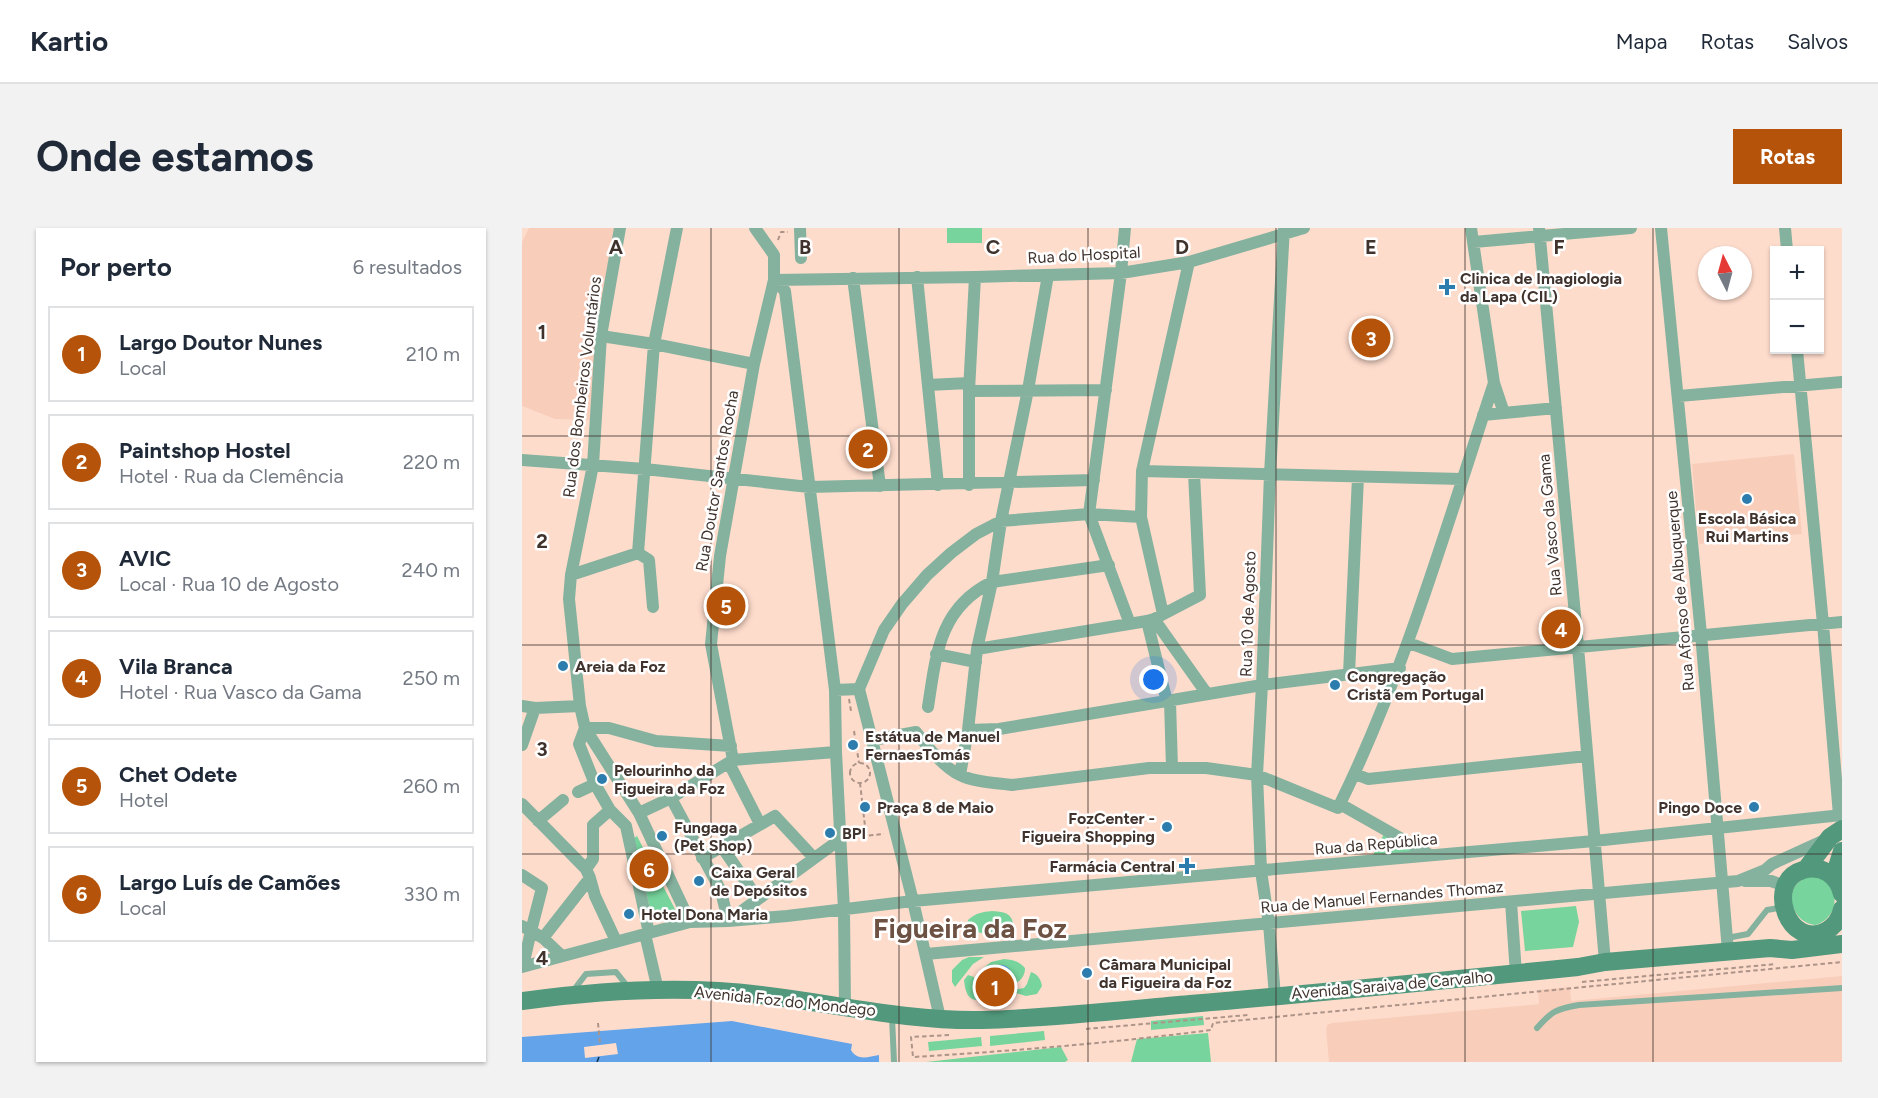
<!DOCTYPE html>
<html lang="pt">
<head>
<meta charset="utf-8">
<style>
  body { margin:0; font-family:Figtree,sans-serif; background:#f2f2f3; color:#1f2937 }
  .controls { position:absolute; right:18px; top:18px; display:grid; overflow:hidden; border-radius:0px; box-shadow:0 2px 4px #0004 }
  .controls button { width:54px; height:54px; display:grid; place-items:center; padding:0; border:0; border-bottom:2px solid #e0e1e3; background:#fff; color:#1f2937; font:30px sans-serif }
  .compass { position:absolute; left:1176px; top:18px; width:54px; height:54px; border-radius:50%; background:#fff; box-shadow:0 2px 4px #0004; rotate:354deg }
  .you { position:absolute; left:632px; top:452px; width:21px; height:21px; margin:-15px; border:4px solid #fff; border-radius:50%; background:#1a73e8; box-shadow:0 0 0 9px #1a73e833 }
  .badge { display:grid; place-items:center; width:39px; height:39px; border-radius:50%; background:#b45309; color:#fff; font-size:20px; font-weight:700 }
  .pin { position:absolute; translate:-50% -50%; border:3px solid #fff; box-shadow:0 2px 6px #0006 }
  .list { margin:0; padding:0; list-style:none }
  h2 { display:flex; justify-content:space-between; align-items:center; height:78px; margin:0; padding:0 24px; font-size:26px }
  h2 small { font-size:20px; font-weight:400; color:#747a83 }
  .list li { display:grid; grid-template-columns:39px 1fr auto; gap:18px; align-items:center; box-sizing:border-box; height:96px; margin:0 12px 12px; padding:0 12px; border:2px solid #e0e1e3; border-radius:0px }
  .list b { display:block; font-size:22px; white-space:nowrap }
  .list p { margin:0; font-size:20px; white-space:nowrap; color:#747a83 }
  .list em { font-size:20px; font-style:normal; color:#747a83 }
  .map { position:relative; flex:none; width:1320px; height:834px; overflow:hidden; border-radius:0px }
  header { display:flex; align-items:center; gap:36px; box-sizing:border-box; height:84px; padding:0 30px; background:#fff; border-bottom:2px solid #e0e1e3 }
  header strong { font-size:28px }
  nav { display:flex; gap:33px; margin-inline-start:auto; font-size:21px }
  .intro { display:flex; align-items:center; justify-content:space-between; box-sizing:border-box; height:144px; padding:0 36px }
  h1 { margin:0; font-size:42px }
  .button { padding:15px 27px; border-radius:0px; background:#b45309; color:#fff; font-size:21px; font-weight:700 }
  main { display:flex; gap:36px; padding:0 36px }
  aside { flex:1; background:#fff; border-radius:0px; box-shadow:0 2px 4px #0004 }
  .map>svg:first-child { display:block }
  .built { fill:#f8cebb }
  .green { fill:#76d49c }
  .water { fill:#62a3e9 }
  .pier { fill:#fedccc }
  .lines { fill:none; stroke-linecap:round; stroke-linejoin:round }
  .ferry { stroke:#122d4a; stroke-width:1.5; stroke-dasharray:8 6; stroke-linecap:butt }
  .path { stroke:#ad9488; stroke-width:2; stroke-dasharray:4.5 3; stroke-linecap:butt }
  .lane { stroke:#85b29e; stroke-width:6 }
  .street { stroke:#85b29e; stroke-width:12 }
  .secondary { stroke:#51987c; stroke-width:18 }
  .grid { fill:none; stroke:#40332d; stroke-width:1.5; stroke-opacity:0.55 }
  .poi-dot { fill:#2c7cad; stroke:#fff; stroke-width:2 }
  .labels { text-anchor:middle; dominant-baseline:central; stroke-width:5; stroke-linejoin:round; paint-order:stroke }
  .street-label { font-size:16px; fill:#40332d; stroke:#fff }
  .poi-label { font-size:16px; font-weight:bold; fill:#40332d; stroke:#fff; text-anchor:start }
  .town-label { font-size:28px; font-weight:bold; fill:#6d5143; stroke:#fff }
  .grid-label { font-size:20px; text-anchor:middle; font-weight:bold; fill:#40332d; stroke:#fff; stroke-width:5; stroke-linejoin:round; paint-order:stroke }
</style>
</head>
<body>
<header>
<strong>Kartio</strong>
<nav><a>Mapa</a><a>Rotas</a><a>Salvos</a></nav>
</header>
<div class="intro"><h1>Onde estamos</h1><a class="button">Rotas</a></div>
<main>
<aside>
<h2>Por perto<small>6 resultados</small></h2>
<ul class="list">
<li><span class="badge">1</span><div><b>Largo Doutor Nunes</b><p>Local</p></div><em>210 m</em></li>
<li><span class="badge">2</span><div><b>Paintshop Hostel</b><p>Hotel · Rua da Clemência</p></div><em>220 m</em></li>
<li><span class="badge">3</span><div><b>AVIC</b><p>Local · Rua 10 de Agosto</p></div><em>240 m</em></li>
<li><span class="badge">4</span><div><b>Vila Branca</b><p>Hotel · Rua Vasco da Gama</p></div><em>250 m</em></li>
<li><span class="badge">5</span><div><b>Chet Odete</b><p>Hotel</p></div><em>260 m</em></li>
<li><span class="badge">6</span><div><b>Largo Luís de Camões</b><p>Local</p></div><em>330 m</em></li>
</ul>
</aside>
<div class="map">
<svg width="1320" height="834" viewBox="0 0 1320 834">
  <rect width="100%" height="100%" fill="#fedccc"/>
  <path class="built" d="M7,0H94L69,192L33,191L0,178V14Z
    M1272,226L1280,306L1177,316L1170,236Z
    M1320,748V834H807L804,802L805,797L810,795L1017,776L1016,762L1048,759L1049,773Z"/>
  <path class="green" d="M425,0H460V15H425Z
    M864,602L908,628L850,629Z
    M115,608L154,683L130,690L112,610Z
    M1286,648L1301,650C1304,653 1308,658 1310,661C1317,676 1309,692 1294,697C1276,697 1262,672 1274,657C1277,653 1283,651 1286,648Z
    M1054,678L1057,694L1051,719L1003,723L999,683Z
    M470,683C480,684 489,684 491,695C478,709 459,709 445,698L446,692C454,685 460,684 470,683Z
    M447,729H462L451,736L433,759L430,754V742L440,732Z
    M482,731C491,732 497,733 503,740C503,762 472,759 459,752V742L469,734Z
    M509,744C516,746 519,752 520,758L515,766L504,768L487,763L502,760L505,756Z
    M446,747L452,749L459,763L475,765C456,775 444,777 442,752Z
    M681,788L682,797L629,802V793Z
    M522,803L523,812L468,818V808Z
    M686,805L689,834H609L615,811Z
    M459,809L460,818L407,823L406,814Z
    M539,819L546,832L543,834H404Z"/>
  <path class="water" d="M471 746a9 9 0 1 1 18 0a9 9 0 1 1-18 0Z
    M210,793L330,816L329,822C335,833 346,829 357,827V834H0V809Z"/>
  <path class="pier" d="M94,815L96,826L63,830L62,819Z"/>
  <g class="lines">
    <path class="ferry" d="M75,834L77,829"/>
    <path class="path" d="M256,12L259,4H266
      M327,471L329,483
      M332,503L337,535
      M328 545a10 10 0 1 1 20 0a10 10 0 1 1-20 0Z
      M338,555L344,607
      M332,609L362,606
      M127,660L139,656
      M1060,754L1254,736
      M76,795L78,816
      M564,801L726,787
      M427,807L389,809L391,829C490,823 590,815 689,802L691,795L1320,734"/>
    <path class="lane" d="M1205,710L1226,706L1245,682L1262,679
      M51,763L64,746L94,744L106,759
      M370,789L372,834
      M1015,800C1030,783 1034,781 1057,777L1320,760"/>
    <path class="street" d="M98,0L79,108L71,237L49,347L47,371L58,478L63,500L117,585L168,694
      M278,0L279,30
      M603,0L599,45L567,286L608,396
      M949,0L972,155L982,185
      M1017,0L1056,419L1083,734
      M1139,0L1179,406L1206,723
      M1263,0L1265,22
      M952,14L1109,0
      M395,49L416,257
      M331,50L358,258
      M252,52L263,63L313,462L314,524L322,682L323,779
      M252,52L453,49L599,45L667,34L782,0
      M79,108L132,116L232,136
      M1275,122L1301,396L1317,587
      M406,157L447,155
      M447,163L584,162
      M1157,168L1320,154
      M961,187L1034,180
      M0,232L123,241L287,259L572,252
      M620,243L940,251
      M447,257V163L453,49
      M116,325L132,116L155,0
      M116,325L127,332L131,379
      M49,347L116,325
      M641,386L619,289L620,243L667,34
      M632,391L685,466
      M625,393L645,474
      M887,415L930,431L1320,394
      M455,421L625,393L632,391L678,367L672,245
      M414,426L454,434
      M827,446L836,249
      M337,461L362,402L380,376L405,347L429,325L454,306L479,293L567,286L619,289
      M313,462L337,461L391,673L418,790
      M648,473L650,540
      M0,478L13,480L58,478
      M406,479C414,427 417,380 470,354L587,337
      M63,500L57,516L73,556L88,582L104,598L127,705
      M63,500H87L134,513L209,518
      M446,502L477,501L740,457L878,440
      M351,512L394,504C405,518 422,540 438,547C451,554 475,555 490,557L627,540H684L735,547L816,580C883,444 924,299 972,155
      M0,517L13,480
      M211,532L189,416L198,328L232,136L252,52V27L233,0
      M207,535L238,596
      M833,546L846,551L1065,528
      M438,547L446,502L455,421L470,354L479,293L506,162L526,47
      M56,564L73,556
      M149,570L199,663L206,693L320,610
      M0,576L64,641L68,650L73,668L94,713
      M818,576L908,627
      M117,585L149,570L211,532L314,524
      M16,593L41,572
      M200,619L236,671
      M180,630L253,588L292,630
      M0,647L20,660L9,703L21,710L40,728
      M1223,653H1249L1263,658
      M989,674L994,746
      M0,698L9,703L1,738
      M123,706L136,762
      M21,710L68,650L64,641L71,631V597L88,582
      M404,726L1216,653L1243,642L1250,636L1305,611
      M0,739L168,694L206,693L265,688L391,673L1072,613L1320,587
      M753,768L747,696L739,643L735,547L740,457L748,246L762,0"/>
    <path class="secondary" d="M1284,641L1308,609L1320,601
      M1312,649L1320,623
      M1320,666C1316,648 1300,636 1281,642C1242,653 1266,723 1304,703C1313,698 1318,691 1320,681
      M0,773C65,764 131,759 197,763C285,768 372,794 461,792C530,790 600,782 668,776C798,765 927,752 1056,739L1083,734L1248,720L1270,722L1320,716"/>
  </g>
  <path class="grid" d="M189,0V834M377,0V834M566,0V834M754,0V834M943,0V834M1131,0V834M0,208H1320M0,417H1320M0,626H1320"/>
  <g class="poi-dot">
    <path d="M922 50h6v6h6v6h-6v6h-6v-6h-6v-6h6z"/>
    <circle cx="1225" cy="271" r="6"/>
    <circle cx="41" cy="438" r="6"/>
    <circle cx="813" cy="457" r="6"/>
    <circle cx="331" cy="517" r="6"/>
    <circle cx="80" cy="551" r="6"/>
    <circle cx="343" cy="579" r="6"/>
    <circle cx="1232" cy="579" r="6"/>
    <circle cx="645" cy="599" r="6"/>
    <circle cx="308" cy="605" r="6"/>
    <circle cx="140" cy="608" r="6"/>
    <path d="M662 629h6v6h6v6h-6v6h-6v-6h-6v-6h6z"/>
    <circle cx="177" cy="653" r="6"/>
    <circle cx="107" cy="686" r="6"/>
    <circle cx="565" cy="745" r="6"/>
  </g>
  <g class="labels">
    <g class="street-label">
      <text transform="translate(562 27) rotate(-3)">Rua do Hospital</text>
      <text transform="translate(60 159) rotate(-83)">Rua dos Bombeiros Voluntários</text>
      <text transform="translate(195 253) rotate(-80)">Rua Doutor Santos Rocha</text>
      <text transform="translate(1028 297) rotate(-95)">Rua Vasco da Gama</text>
      <text transform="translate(1158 363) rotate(-95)">Rua Afonso de Albuquerque</text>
      <text transform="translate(726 386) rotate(-88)">Rua 10 de Agosto</text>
      <text transform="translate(854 616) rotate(-5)">Rua da República</text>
      <text transform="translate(860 669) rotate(-5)">Rua de Manuel Fernandes Thomaz</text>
      <text transform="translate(870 757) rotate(-5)">Avenida Saraiva de Carvalho</text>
      <text transform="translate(263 773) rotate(6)">Avenida Foz do Mondego</text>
    </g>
    <g class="poi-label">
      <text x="938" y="50">Clinica de Imagiologia<tspan x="938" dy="18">da Lapa (CIL)</tspan></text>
      <text x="1225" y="290" text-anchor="middle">Escola Básica<tspan x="1225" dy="18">Rui Martins</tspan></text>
      <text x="53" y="438">Areia da Foz</text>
      <text x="825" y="448">Congregação<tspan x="825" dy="18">Cristã em Portugal</tspan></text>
      <text x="343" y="508">Estátua de Manuel<tspan x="343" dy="18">FernaesTomás</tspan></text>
      <text x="92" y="542">Pelourinho da<tspan x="92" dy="18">Figueira da Foz</tspan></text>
      <text x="355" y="579">Praça 8 de Maio</text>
      <text x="1220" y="579" text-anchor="end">Pingo Doce</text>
      <text x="633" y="590" text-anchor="end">FozCenter -<tspan x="633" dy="18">Figueira Shopping</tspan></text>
      <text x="152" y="599">Fungaga<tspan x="152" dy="18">(Pet Shop)</tspan></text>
      <text x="320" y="605">BPI</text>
      <text x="653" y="638" text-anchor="end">Farmácia Central</text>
      <text x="189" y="644">Caixa Geral<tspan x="189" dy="18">de Depósitos</tspan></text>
      <text x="119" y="686">Hotel Dona Maria</text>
      <text x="577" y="736">Câmara Municipal<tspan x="577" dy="18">da Figueira da Foz</tspan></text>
    </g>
    <g class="town-label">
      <text x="448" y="700">Figueira da Foz</text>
    </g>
  </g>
  <g class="grid-label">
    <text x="94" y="26">A</text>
    <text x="283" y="26">B</text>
    <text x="471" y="26">C</text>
    <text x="660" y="26">D</text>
    <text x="849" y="26">E</text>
    <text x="1037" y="26">F</text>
    <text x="20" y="111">1</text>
    <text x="20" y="320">2</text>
    <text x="20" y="528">3</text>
    <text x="20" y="737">4</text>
  </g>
</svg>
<div class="controls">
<button>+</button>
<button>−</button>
</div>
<svg class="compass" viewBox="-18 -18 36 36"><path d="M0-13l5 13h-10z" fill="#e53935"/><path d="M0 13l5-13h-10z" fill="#747a83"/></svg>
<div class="you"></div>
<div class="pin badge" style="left:473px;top:759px">1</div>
<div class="pin badge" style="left:346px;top:221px">2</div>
<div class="pin badge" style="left:849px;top:110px">3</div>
<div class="pin badge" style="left:1039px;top:401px">4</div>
<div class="pin badge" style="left:204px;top:378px">5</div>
<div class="pin badge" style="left:127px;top:641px">6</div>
</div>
</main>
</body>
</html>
